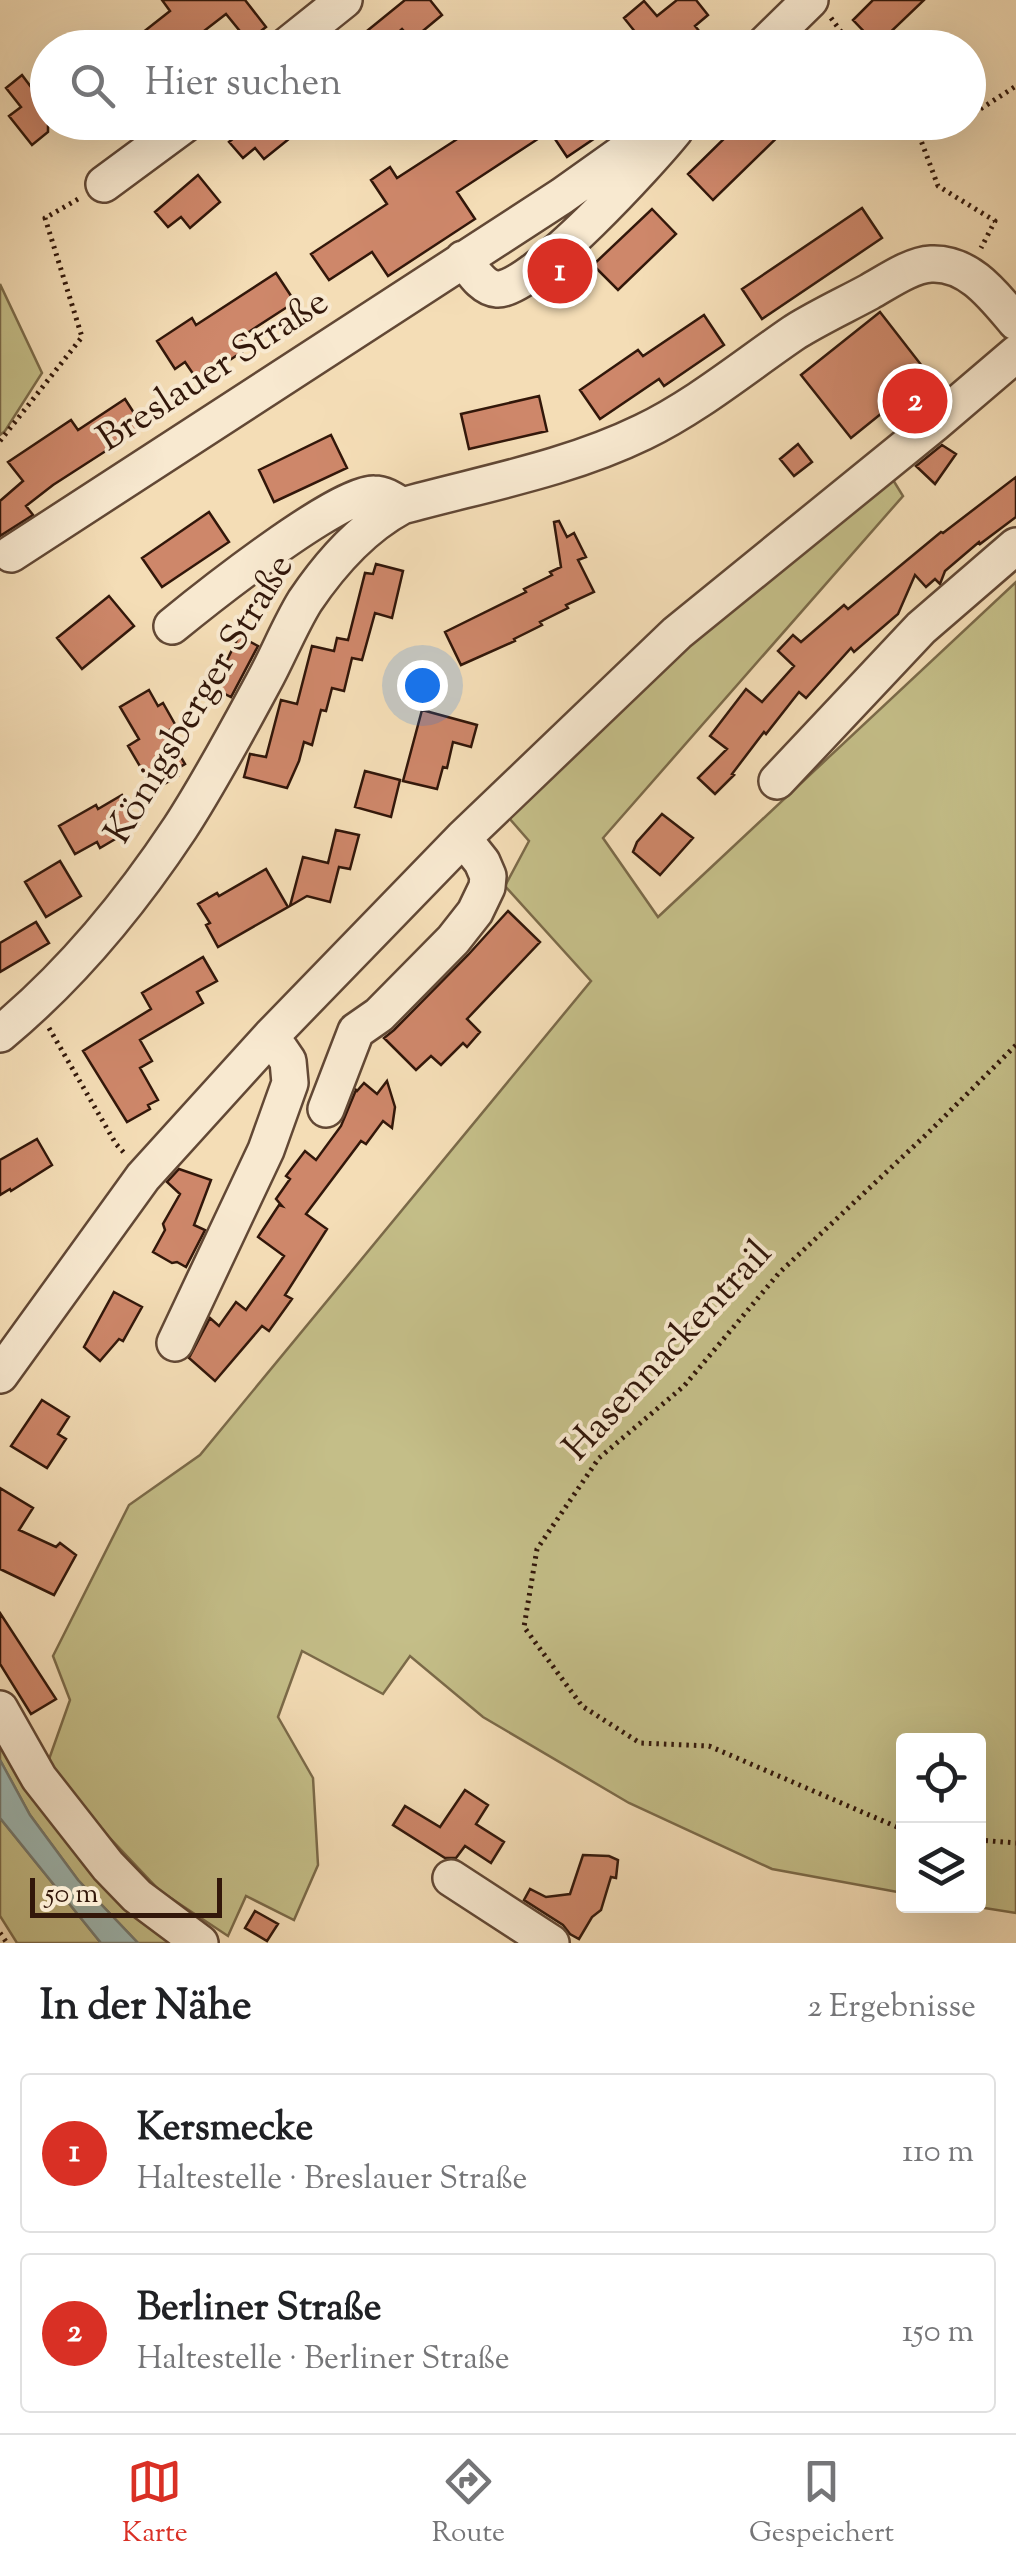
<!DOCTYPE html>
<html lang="de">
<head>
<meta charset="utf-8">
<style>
  body { margin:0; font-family:"Sorts Mill Goudy",serif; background:#f6f6f6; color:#202124 }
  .controls { position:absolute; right:30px; bottom:30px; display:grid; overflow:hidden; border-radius:10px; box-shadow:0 10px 40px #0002 }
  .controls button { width:90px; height:90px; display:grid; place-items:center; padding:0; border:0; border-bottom:2px solid #e0e0e0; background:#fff; color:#202124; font:50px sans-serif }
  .scale { position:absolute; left:30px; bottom:25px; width:192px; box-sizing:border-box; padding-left:10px; border:5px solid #32170a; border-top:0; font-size:28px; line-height:35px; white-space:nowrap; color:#32170a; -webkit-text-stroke:8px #f8e9d0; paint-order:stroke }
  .you { position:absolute; left:422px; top:685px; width:35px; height:35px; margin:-25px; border:8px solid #fff; border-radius:50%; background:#1a73e8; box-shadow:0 0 0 15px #1a73e833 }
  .badge { display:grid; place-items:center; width:65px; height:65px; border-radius:50%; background:#d93025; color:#fff; font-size:32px; font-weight:700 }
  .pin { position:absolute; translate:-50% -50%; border:5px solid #fff; box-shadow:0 2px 10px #0006 }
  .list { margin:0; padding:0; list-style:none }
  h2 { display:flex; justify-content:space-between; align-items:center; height:130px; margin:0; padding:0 40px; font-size:42px }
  h2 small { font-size:32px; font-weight:400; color:#757577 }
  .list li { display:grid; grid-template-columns:65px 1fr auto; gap:30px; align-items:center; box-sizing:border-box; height:160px; margin:0 20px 20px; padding:0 20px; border:2px solid #e0e0e0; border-radius:10px }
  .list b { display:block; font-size:38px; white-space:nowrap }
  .list p { margin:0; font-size:32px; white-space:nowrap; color:#757577 }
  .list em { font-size:32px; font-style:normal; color:#757577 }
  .icon { flex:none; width:55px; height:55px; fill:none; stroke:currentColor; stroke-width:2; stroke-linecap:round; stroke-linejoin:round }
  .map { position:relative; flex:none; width:1016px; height:1943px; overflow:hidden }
  .search { position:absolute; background:#fff; box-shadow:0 10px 40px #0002; left:30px; right:30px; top:30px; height:110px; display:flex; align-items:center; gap:25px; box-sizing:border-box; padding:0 35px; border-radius:55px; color:#757577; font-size:38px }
  .sheet { height:490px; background:#fff }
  nav { display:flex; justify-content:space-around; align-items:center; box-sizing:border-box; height:140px; border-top:2px solid #e0e0e0; background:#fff; font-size:28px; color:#757577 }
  nav a { display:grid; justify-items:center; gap:5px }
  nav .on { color:#d93025 }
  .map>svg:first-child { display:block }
  .green { fill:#c4be88; stroke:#7b6a49; stroke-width:2.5 }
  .water { fill:#9ebab6; stroke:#737971; stroke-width:2.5 }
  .building { fill:#ce876a; stroke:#32170a; stroke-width:2.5 }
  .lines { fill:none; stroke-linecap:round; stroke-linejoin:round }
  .minor-casing { stroke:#624835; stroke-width:40 }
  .path { stroke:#32170a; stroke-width:5; stroke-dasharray:2.5 5; stroke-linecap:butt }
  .minor { stroke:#f8e9d0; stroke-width:35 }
  .labels { text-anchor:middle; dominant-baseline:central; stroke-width:8; stroke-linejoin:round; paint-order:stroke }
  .street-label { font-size:38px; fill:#32170a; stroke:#f8e9d0 }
</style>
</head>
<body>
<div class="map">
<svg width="1016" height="1943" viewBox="0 0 1016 1943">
  <rect width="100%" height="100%" fill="#f4ddb6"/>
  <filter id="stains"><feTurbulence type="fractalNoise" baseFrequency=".002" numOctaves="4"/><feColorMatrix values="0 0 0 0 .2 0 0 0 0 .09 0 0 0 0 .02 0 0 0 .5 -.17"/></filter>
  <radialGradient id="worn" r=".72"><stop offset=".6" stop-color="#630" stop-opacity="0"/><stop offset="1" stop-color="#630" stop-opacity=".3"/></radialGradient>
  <path class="green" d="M0,284L42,373L5,431L0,435Z
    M890,475L903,496L603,838L658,917L1016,582V1913L972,1906H978V1740H904L903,1893L772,1869L629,1803L483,1717L410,1656L383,1694L302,1651L278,1717L313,1778L318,1865L294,1920L246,1896L228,1936L160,1891L108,1836L48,1762L70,1700L53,1656L129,1505L200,1455L591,981L505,886L529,841L502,810L682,636Z
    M0,1727L175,1943H138L78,1880L30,1815L0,1760Z
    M0,1818L101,1943H17L0,1916Z"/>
  <path class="water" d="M0,1760L30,1815L78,1880L138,1943H101L0,1818Z"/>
  <path class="building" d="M162,0H245L266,27L248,41L226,14L182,48H123L170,11Z
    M405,0H430L442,15L412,40L402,29L380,48H346Z
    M677,0H696L708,15L695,26L713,48H648L624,18L644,1L657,16Z
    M873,0H924L877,45L853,20Z
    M22,75L34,91L48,81V132L32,145L9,116L21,107L6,88Z
    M253,122H286L295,134L264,159L255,148L243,158L229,142Z
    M453,122H482L489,134L506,122H535L544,135L457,192L475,219L388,276L372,252L329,280L311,254L387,204L371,180L390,167L397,178L462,136Z
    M573,122H590L598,136L567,157L553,136Z
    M741,122H793L713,200L688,174Z
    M198,175L220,202L190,228L181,217L168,227L155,212Z
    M862,208L882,238L762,319L742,289Z
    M652,209L676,234L618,290L593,265Z
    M276,273L295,302L241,337L248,348L198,381L185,362L175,369L157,341L192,318L196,325Z
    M880,312L929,375L851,438L801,375Z
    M704,315L724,345L664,386L659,379L600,419L580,390L638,350L643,356Z
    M539,396L547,431L469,449L461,414Z
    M125,399L143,427L53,485L26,506L33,515L0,536V501L23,481L8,462L71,420L78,430Z
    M331,435L347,468L274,502L259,470Z
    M798,444L812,462L794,476L780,459Z
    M942,445L956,454L935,484L916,466Z
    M1016,477V517L980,544L979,542L945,571L940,584L935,579L926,587L915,575L898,614L854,652L851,648L806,698L799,692L766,734L764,732L732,774L734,775L715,794L698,778L727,749L710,736L746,689L762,702L794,666L778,651L793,635L801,642L844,605L848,609L941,532L943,533Z
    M209,512L229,542L162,587L142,558Z
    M559,521L567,537L574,533L586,557L578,560L594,592L566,605L568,608L540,622L542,625L514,639L515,641L461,665L445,632L526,592L524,589L552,575L550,572L561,567L554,522Z
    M376,564L403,571L392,618L375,613L362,660L352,658L344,691L332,688L326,711L321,710L312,745L304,742L299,761L287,788L244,777L250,754L266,757L281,700L297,704L312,646L334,651L337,638L348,640L365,573L373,574Z
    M109,596L134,626L82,669L57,638Z
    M239,636L258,646L231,697L213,688Z
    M149,690L158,706L163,703L176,726L166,732L185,764L175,770L178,776L154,790L128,746L139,739L120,707Z
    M422,710L477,725L471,747L453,742L447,768L443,767L437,789L403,781Z
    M365,771L400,780L391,817L355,807Z
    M122,795L139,825L100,848L97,842L75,854L59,826L96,805L98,809Z
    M662,814L693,838L660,875L633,852L637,842Z
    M336,830L359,835L350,869L339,867L330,902L307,896L290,906L303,857L328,863Z
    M60,861L81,896L46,917L25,882Z
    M266,869L288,907L218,947L206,925L210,923L198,904L217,893L219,896Z
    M508,911L540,942L467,1019L480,1032L467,1047L463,1043L441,1065L431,1056L416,1070L384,1038L394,1030L468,955Z
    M36,922L49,943L0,972V943Z
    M203,957L217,981L197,992L203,1003L140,1040L152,1061L140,1068L158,1100L148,1105L150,1109L127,1122L83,1051L151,1009L142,993Z
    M387,1081L395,1107L392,1128L383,1121L366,1144L361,1141L306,1214L327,1229L285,1295L292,1299L269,1331L262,1326L215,1381L189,1358L210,1318L219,1326L236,1302L246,1310L284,1256L258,1237L279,1205L282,1206L276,1199L290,1179L286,1176L305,1151L316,1160L341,1126L356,1090L357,1091L364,1083L377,1094Z
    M37,1139L52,1165L11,1191L10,1189L0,1195V1160Z
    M179,1169L211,1180L194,1225L205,1230L186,1267L177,1262L172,1263L153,1252L165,1230L163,1224L180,1194L167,1182Z
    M114,1292L142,1307L123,1341L119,1339L100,1361L84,1347Z
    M42,1400L69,1417L58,1434L66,1439L47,1468L11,1446Z
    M0,1488L33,1508L19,1530L56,1547L60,1543L76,1555L54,1595L0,1569Z
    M0,1613L56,1699L31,1714L0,1664Z
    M465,1790L488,1805L476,1824L504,1842L491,1863L465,1846L456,1858H445L393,1825L405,1806L440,1827Z
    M583,1855L609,1856L618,1860L616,1878L611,1877L601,1910L592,1917L579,1939L570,1934L563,1925L524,1900L530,1889L546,1897L570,1894Z
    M255,1911L278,1924L267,1941L245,1928Z"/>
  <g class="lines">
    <defs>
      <path id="minor" d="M284,48L344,0
        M761,48L810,0
        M104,184L188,122
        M463,259C472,270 482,288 497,289C531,292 651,160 675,130
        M11,554L562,196L666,122
        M172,626C205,599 338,493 374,494C385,494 394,501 402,506
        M777,781L921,628L1016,546
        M0,1034C70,976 129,905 180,828C210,782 237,731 263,683C278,656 289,627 305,601C330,564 363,527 402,506C482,484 567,469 643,432C697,406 745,366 795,332C819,317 845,305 869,292C887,282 911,265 931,264C969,262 994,296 1016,322
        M326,1109L356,1031L379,1015L453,940L475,912L487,887L488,876L482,862L463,838
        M175,1343L266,1150L290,1083L288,1061L271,1036
        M0,1375L143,1177L271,1036L463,838L677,633L934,424L1016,354
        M0,1709L39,1778L108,1866L137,1896L200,1943
        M451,1878L551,1943"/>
    </defs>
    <use href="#minor" class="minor-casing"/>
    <path class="path" d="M831,18L853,48
      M968,117L1016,86
      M910,122L919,135L954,122
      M919,135L938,186L995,221L981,248
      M0,441L82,337L45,218L80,198
      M49,1028L116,1144L126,1155
      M904,1830L709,1746L640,1743L582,1706L524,1627L537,1549L599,1458L684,1386L779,1273L929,1132L1016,1045
      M978,1840L1016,1843
      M0,1933L7,1943"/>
    <use href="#minor" class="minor"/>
  </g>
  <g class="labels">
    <g class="street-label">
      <text transform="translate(214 372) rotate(-33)">Breslauer Straße</text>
      <text transform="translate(201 700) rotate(-59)">Königsberger Straße</text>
      <text transform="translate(669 1352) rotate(-47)">Hasennackentrail</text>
    </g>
  </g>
  <rect width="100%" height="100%" filter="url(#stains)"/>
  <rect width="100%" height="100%" fill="url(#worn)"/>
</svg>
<div class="controls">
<button><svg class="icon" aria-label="locate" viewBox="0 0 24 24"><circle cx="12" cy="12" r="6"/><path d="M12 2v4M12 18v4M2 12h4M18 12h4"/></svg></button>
<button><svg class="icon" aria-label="layers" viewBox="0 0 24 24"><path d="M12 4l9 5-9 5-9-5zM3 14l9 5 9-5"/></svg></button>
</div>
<div class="scale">50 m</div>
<div class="you"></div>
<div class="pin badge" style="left:560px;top:271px">1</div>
<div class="pin badge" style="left:915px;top:401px">2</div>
<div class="search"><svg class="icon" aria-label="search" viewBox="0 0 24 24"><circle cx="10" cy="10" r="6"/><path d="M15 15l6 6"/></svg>Hier suchen</div>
</div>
<section class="sheet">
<h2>In der Nähe<small>2 Ergebnisse</small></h2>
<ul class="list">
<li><span class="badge">1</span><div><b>Kersmecke</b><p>Haltestelle · Breslauer Straße</p></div><em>110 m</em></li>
<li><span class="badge">2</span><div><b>Berliner Straße</b><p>Haltestelle · Berliner Straße</p></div><em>150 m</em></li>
</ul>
</section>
<nav>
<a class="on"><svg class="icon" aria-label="map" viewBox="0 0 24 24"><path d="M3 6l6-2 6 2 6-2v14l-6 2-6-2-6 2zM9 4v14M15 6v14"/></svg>Karte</a>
<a><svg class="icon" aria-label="directions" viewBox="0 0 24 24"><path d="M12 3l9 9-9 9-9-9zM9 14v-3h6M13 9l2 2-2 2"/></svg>Route</a>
<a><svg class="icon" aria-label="saved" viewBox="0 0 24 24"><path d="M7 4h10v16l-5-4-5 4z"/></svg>Gespeichert</a>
</nav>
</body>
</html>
